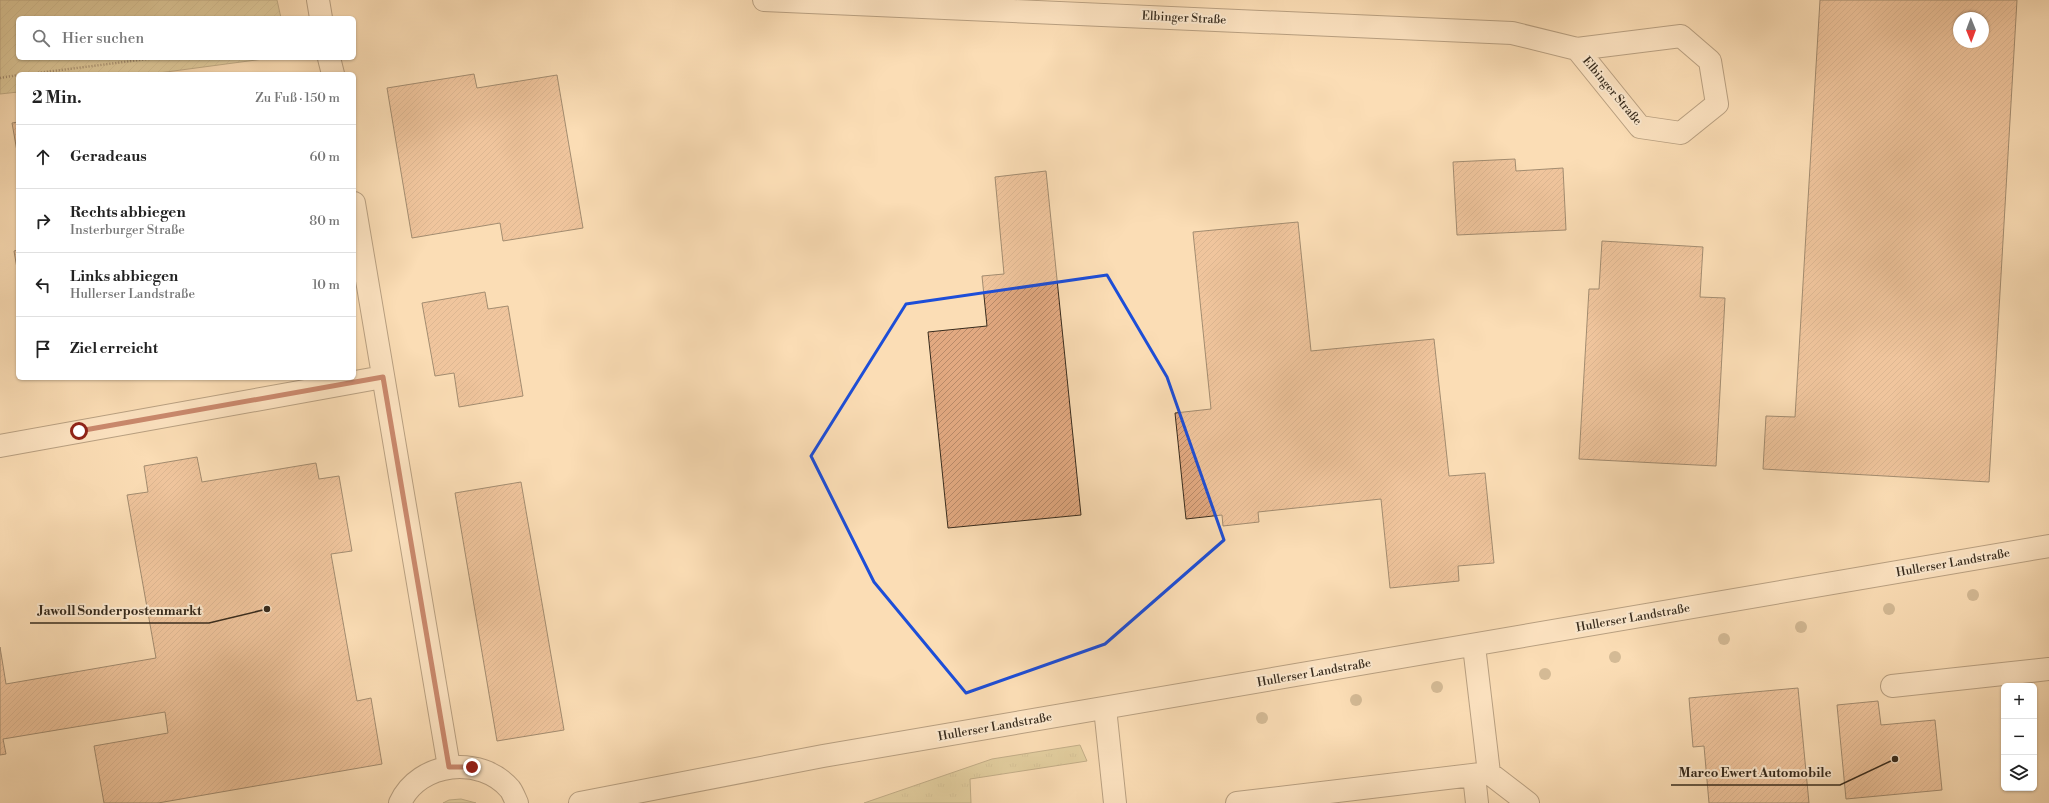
<!DOCTYPE html>
<html lang="de">
<head>
<meta charset="utf-8">
<style>
  body { margin:0; font-family:"Libre Bodoni",serif; background:#f2f2f2; color:#222 }
  .controls { position:absolute; right:12px; bottom:12px; display:grid; overflow:hidden; border-radius:6px; box-shadow:0 1px 3px #0004 }
  .controls button { width:36px; height:36px; display:grid; place-items:center; padding:0; border:0; border-bottom:1px solid #e0e0e0; background:#fff; color:#222; font:20px sans-serif }
  .compass { position:absolute; left:1953px; top:12px; width:36px; height:36px; border-radius:50%; background:#fff; box-shadow:0 1px 3px #0004; rotate:179deg }
  .stop { position:absolute; width:12px; height:12px; margin:-9px; border:3px solid #8f2418; border-radius:50%; background:#fff }
  .stop.end { background:#8f2418; border-color:#fff; box-shadow:0 1px 4px #0008 }
  .list { margin:0; padding:0; list-style:none }
  h2 { display:flex; justify-content:space-between; align-items:center; height:52px; margin:0; padding:0 16px; font-size:17px }
  h2 small { font-size:13px; font-weight:400; color:#767676 }
  .list li { display:grid; grid-template-columns:26px 1fr auto; gap:12px; align-items:center; box-sizing:border-box; height:64px; padding:0 16px; border-top:1px solid #e0e0e0 }
  .list b { display:block; font-size:15px; white-space:nowrap }
  .list p { margin:0; font-size:13px; white-space:nowrap; color:#767676 }
  .list em { font-size:13px; font-style:normal; color:#767676 }
  .icon { flex:none; width:22px; height:22px; fill:none; stroke:currentColor; stroke-width:2; stroke-linecap:round; stroke-linejoin:round }
  .map { position:relative; flex:none; width:2049px; height:803px; overflow:hidden }
  .search { position:absolute; background:#fff; box-shadow:0 1px 3px #0004; left:16px; top:16px; width:340px; height:44px; display:flex; align-items:center; gap:10px; box-sizing:border-box; padding:0 14px; border-radius:6px; color:#767676; font-size:15px }
  .panel { position:absolute; background:#fff; box-shadow:0 1px 3px #0004; left:16px; top:72px; width:340px; height:308px; border-radius:6px }
  .map>svg:first-child { display:block }
  .grass { fill:url(#grass-tufts); stroke:#7f7653 }
  .garden { fill:url(#garden-furrows); stroke:#7f7653 }
  .building { fill:url(#building-hatch); stroke:#382c1e; fill-rule:evenodd }
  .lines { fill:none; stroke-linecap:round; stroke-linejoin:round }
  .minor-casing { stroke:#695844; stroke-width:24 }
  .path { stroke:#382c1e; stroke-width:2.5; stroke-dasharray:1 2; stroke-linecap:butt }
  .minor { stroke:#fce9cf; stroke-width:22 }
  .tree { fill:#a49070 }
  .route { stroke:#8f2418; stroke-width:5 }
  .marked { fill:none; stroke:#1d4ed8; stroke-width:3; stroke-linejoin:round }
  .labels { text-anchor:middle; dominant-baseline:central; stroke-width:4; stroke-linejoin:round; paint-order:stroke }
  .street-label { font-size:12px; fill:#382c1e; stroke:#fce9cf }
  .leader { fill:none; stroke:#382c1e; stroke-width:1.5 }
  .callout-dot { fill:#382c1e; stroke:#fce9cf; stroke-width:1.5 }
  .callout-label { font-size:13px; text-anchor:middle; font-weight:bold; fill:#382c1e; stroke:#fce9cf; stroke-width:4; stroke-linejoin:round; paint-order:stroke }
</style>
</head>
<body>
<div class="map">
<svg width="2049" height="803" viewBox="0 0 2049 803">
  <defs>
    <pattern id="grass-tufts" width="24" height="20" patternUnits="userSpaceOnUse"><rect width="24" height="20" fill="#c6bf88"/><path d="M3 7l-1-3M5 7V3M7 7l1-3M15 17l-1-3M17 17v-4M19 17l1-3" fill="none" stroke="#aba475"/></pattern>
    <pattern id="garden-furrows" width="10" height="10" patternUnits="userSpaceOnUse"><rect width="10" height="10" fill="#c6bf88"/><path d="M-1 1l2-2M0 10L10 0M9 11l2-2" fill="none" stroke="#aba475"/></pattern>
    <pattern id="building-hatch" width="6" height="6" patternUnits="userSpaceOnUse"><rect width="6" height="6" fill="#e2a981"/><path d="M-1 1l2-2M0 6l6-6M5 7l2-2" fill="none" stroke="#b88a69"/></pattern>
  </defs>
  <rect width="100%" height="100%" fill="#fbddb5"/>
  <filter id="stains"><feTurbulence type="fractalNoise" baseFrequency=".005" numOctaves="4"/><feColorMatrix values="0 0 0 0 .2 0 0 0 0 .09 0 0 0 0 .02 0 0 0 .5 -.17"/></filter>
  <radialGradient id="worn" r=".72"><stop offset=".6" stop-color="#630" stop-opacity="0"/><stop offset="1" stop-color="#630" stop-opacity=".3"/></radialGradient>
  <path class="grass" d="M1080,745L1087,761L970,779L971,803H864L992,759Z
    M461,799L476,803H443L449,800Z"/>
  <path class="garden" d="M0,0H277L281,18H18V58H271L151,74H18V92L0,94Z"/>
  <path class="building" d="M1820,0H2017L1989,482L1763,469L1766,416L1795,417ZM1959,18H1983V42H1959Z
    M474,74L477,88L557,75L583,228L503,241L500,223L412,238L387,88Z
    M18,122V157L12,123Z
    M1515,159L1516,171L1563,168L1566,230L1457,235L1453,162Z
    M1046,171L1081,515L948,528L928,332L987,326L982,276L1004,274L995,177Z
    M1298,222L1311,351L1434,339L1449,476L1485,473L1494,563L1458,566L1459,581L1390,588L1381,499L1258,512L1259,522L1223,526L1222,515L1186,519L1175,413L1211,409L1193,232Z
    M1602,241L1703,247L1700,297L1725,298L1716,466L1579,459L1589,289H1599Z
    M18,250V274L14,251Z
    M485,292L488,309L508,306L523,396L459,407L454,373L435,376L422,303Z
    M197,457L202,482L316,463L319,479L339,476L352,551L331,554L357,701L371,698L382,764L158,803H104L94,746L168,733L165,712L3,739L6,754L0,755V647L6,684L156,658L127,495L148,492L144,466Z
    M521,482L564,730L497,741L455,493Z
    M1798,688L1809,803H1709L1704,746L1693,747L1689,698Z
    M1878,701L1881,725L1935,720L1942,790L1846,799L1837,705Z"/>
  <g class="lines">
    <defs>
      <path id="minor" d="M318,0L321,18
        M764,0L1512,33L1577,49L1681,36L1710,61L1717,104L1681,133L1640,127L1577,49
        M329,58L333,74
        M354,203L449,767
        M0,446L383,377
        M1892,686L2049,669
        M1105,708L1115,803
        M1489,773L1528,803
        M1474,775L1477,803
        M400,803C419,761 481,755 510,789C513,793 515,799 517,803
        M580,803L823,756L2049,546
        M1237,803L1489,773L1474,646"/>
    </defs>
    <use href="#minor" class="minor-casing"/>
    <path class="path" d="M29,74L156,58
      M0,78L18,75"/>
    <use href="#minor" class="minor"/>
  </g>
  <g class="tree">
    <circle cx="1973" cy="595" r="6"/>
    <circle cx="1889" cy="609" r="6"/>
    <circle cx="1801" cy="627" r="6"/>
    <circle cx="1724" cy="639" r="6"/>
    <circle cx="1615" cy="657" r="6"/>
    <circle cx="1545" cy="674" r="6"/>
    <circle cx="1437" cy="687" r="6"/>
    <circle cx="1356" cy="700" r="6"/>
    <circle cx="1262" cy="718" r="6"/>
  </g>
  <g class="lines">
    <path class="route" d="M79,431L383,377L449,767H472"/>
  </g>
  <path d="M0 0H2049V803H0ZM1107,275L1167,377L1224,540L1105,644L966,693L874,582L811,456L906,304Z" fill="#fbddb5" fill-opacity=".55" fill-rule="evenodd"/>
  <path class="marked" d="M1107,275L1167,377L1224,540L1105,644L966,693L874,582L811,456L906,304Z"/>
  <g class="labels">
    <g class="street-label">
      <text transform="translate(1184 18) rotate(3)">Elbinger Straße</text>
      <text transform="translate(1612 91) rotate(50)">Elbinger Straße</text>
      <text transform="translate(1953 563) rotate(-10)">Hullerser Landstraße</text>
      <text transform="translate(1633 618) rotate(-10)">Hullerser Landstraße</text>
      <text transform="translate(1314 673) rotate(-10)">Hullerser Landstraße</text>
      <text transform="translate(995 727) rotate(-10)">Hullerser Landstraße</text>
    </g>
  </g>
  <path class="leader" d="M267 609L209 623H30M1895 759L1840 785H1671"/>
  <g class="callout-dot">
    <circle cx="267" cy="609" r="4"/>
    <circle cx="1895" cy="759" r="4"/>
  </g>
  <g class="callout-label">
    <text x="120" y="615">Jawoll Sonderpostenmarkt</text>
    <text x="1755" y="777">Marco Ewert Automobile</text>
  </g>
  <rect width="100%" height="100%" filter="url(#stains)"/>
  <rect width="100%" height="100%" fill="url(#worn)"/>
</svg>
<div class="controls">
<button>+</button>
<button>−</button>
<button><svg class="icon" aria-label="layers" viewBox="0 0 24 24"><path d="M12 4l9 5-9 5-9-5zM3 14l9 5 9-5"/></svg></button>
</div>
<svg class="compass" viewBox="-18 -18 36 36"><path d="M0-13l5 13h-10z" fill="#e53935"/><path d="M0 13l5-13h-10z" fill="#767676"/></svg>
<div class="stop" style="left:79px;top:431px"></div>
<div class="stop end" style="left:472px;top:767px"></div>
<div class="search"><svg class="icon" aria-label="search" viewBox="0 0 24 24"><circle cx="10" cy="10" r="6"/><path d="M15 15l6 6"/></svg>Hier suchen</div>
<section class="panel">
<h2>2 Min.<small>Zu Fuß · 150 m</small></h2>
<ul class="list">
<li><svg class="icon" aria-label="ahead" viewBox="0 0 24 24"><path d="M12 20V5M6 11l6-6 6 6"/></svg><div><b>Geradeaus</b></div><em>60 m</em></li>
<li><svg class="icon" aria-label="right" viewBox="0 0 24 24"><path d="M7 20v-9h11M14 6l5 5-5 5"/></svg><div><b>Rechts abbiegen</b><p>Insterburger Straße</p></div><em>80 m</em></li>
<li><svg class="icon" aria-label="left" viewBox="0 0 24 24"><path d="M17 20v-9H6M10 6l-5 5 5 5"/></svg><div><b>Links abbiegen</b><p>Hullerser Landstraße</p></div><em>10 m</em></li>
<li><svg class="icon" aria-label="arrive" viewBox="0 0 24 24"><path d="M6 21V4h12l-3 4 3 4H6"/></svg><div><b>Ziel erreicht</b></div></li>
</ul>
</section>
</div>
</body>
</html>
